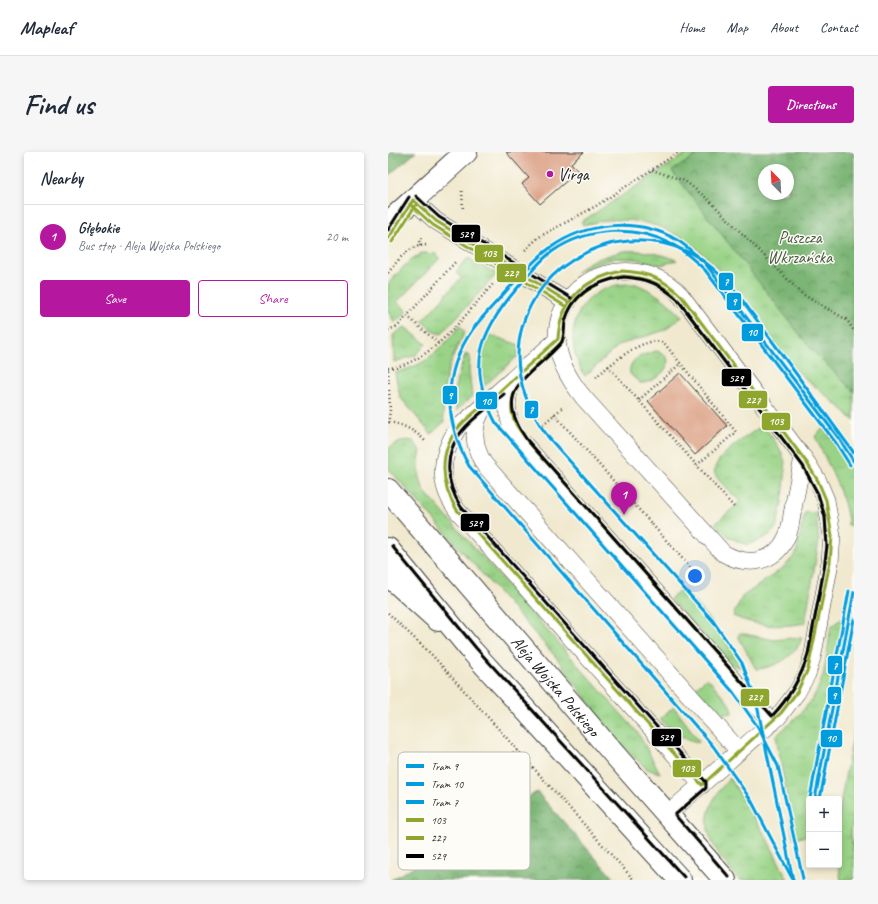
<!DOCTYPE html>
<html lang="en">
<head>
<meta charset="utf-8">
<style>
  body { margin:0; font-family:Caveat,sans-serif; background:#f6f6f7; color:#1f2937 }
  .controls { position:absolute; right:12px; bottom:12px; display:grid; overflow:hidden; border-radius:4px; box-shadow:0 2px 6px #0003 }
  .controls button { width:36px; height:36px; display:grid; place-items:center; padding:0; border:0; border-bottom:1px solid #e0e1e3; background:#fff; color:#1f2937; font:20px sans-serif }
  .compass { position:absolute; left:370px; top:12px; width:36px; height:36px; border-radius:50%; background:#fff; box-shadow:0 2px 6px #0003; rotate:336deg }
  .you { position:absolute; left:307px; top:424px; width:14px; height:14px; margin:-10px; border:3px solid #fff; border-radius:50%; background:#1a73e8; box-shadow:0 0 0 6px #1a73e833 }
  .badge { display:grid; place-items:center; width:26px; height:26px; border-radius:50%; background:#b5179e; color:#fff; font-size:13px; font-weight:700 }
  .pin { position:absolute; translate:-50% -33px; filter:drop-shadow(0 1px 2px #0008) }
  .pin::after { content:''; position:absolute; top:21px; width:14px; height:12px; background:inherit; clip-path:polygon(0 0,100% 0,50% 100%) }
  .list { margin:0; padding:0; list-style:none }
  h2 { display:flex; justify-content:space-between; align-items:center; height:52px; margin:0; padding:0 16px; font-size:17px }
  h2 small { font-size:13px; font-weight:400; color:#747a83 }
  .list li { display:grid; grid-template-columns:26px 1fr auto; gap:12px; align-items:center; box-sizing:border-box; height:64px; padding:0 16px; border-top:1px solid #e0e1e3 }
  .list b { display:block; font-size:15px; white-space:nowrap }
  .list p { margin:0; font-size:13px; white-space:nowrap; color:#747a83 }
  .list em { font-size:13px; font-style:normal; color:#747a83 }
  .actions { display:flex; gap:8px; padding:12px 16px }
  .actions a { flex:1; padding:9px 0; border:1px solid #b5179e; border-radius:4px; text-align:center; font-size:14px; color:#b5179e }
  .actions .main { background:#b5179e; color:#fff }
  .map { position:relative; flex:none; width:466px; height:728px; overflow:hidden; border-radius:4px }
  header { display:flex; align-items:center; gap:24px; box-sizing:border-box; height:56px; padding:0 20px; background:#fff; border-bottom:1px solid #e0e1e3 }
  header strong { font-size:19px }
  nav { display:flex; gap:22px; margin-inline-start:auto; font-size:14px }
  .intro { display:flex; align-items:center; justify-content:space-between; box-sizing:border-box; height:96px; padding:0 24px }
  h1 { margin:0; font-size:28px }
  .button { padding:10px 18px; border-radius:4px; background:#b5179e; color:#fff; font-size:14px; font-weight:700 }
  main { display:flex; gap:24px; padding:0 24px }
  aside { flex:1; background:#fff; border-radius:4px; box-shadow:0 2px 6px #0003 }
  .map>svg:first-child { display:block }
  .grass { fill:url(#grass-tufts); stroke:#5b7852 }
  .forest { fill:url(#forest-crowns); stroke:#4c6848; fill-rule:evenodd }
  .building { fill:#da9c80 }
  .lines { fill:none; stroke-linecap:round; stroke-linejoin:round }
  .service-casing { stroke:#3c3b37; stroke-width:18 }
  .tertiary-casing { stroke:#3c3b37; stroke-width:24 }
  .secondary-casing { stroke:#3c3b37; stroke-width:24 }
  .path { stroke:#3c3b37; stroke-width:2.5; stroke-dasharray:1 3; stroke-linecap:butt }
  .service { stroke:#fff; stroke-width:17 }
  .tertiary { stroke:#fff; stroke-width:22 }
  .secondary { stroke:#fff; stroke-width:22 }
  .bus-1-casing { stroke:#fdfcf7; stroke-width:6 }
  .bus-2-casing { stroke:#fdfcf7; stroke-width:6 }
  .bus-3-casing { stroke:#fdfcf7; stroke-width:6 }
  .bus-1 { stroke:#8ea52e; stroke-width:3 }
  .bus-2 { stroke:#8ea52e; stroke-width:3 }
  .bus-3 { stroke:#000; stroke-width:3 }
  .tram-1-casing { stroke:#fdfcf7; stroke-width:6 }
  .tram-2-casing { stroke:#fdfcf7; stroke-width:6 }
  .tram-3-casing { stroke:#fdfcf7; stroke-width:6 }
  .tram-1 { stroke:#009cdd; stroke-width:3 }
  .tram-2 { stroke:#009cdd; stroke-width:3 }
  .tram-3 { stroke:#009cdd; stroke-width:3 }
  .poi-dot { fill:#b5179e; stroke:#fdfcf7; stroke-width:1.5 }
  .labels { text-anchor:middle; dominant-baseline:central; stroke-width:3; stroke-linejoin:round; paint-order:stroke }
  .poi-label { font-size:17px; fill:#1c1c1c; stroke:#fdfcf7; text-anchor:start }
  .park-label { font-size:17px; fill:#485c41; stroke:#fdfcf7 }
  .street-label { font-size:17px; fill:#1c1c1c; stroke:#fdfcf7 }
  .key { fill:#fdfcf7; stroke:#bab9b5; stroke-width:1 }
  .key-label { font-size:11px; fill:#1c1c1c }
  .line-badge { stroke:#fdfcf7; stroke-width:1.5 }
  .badge-label { font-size:11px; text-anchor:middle; font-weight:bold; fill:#fff }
</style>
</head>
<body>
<header>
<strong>Mapleaf</strong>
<nav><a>Home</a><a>Map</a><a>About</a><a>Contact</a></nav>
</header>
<div class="intro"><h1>Find us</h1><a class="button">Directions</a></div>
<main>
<aside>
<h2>Nearby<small></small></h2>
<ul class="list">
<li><span class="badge">1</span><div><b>Głębokie</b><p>Bus stop · Aleja Wojska Polskiego</p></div><em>20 m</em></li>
</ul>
<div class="actions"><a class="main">Save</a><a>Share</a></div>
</aside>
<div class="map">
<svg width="466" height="728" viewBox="0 0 466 728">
  <defs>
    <pattern id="grass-tufts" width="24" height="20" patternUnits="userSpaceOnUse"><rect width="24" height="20" fill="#9ad387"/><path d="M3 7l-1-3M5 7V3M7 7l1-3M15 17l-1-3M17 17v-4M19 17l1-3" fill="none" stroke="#84b574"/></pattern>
    <pattern id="forest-crowns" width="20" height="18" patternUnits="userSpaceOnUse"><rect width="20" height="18" fill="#7bb574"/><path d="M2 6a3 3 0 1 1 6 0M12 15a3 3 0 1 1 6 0" fill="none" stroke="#64925e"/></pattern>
  </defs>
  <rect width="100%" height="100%" fill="#fdfcf7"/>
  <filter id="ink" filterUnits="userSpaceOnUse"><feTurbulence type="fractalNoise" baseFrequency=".025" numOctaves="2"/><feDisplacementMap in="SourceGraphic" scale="8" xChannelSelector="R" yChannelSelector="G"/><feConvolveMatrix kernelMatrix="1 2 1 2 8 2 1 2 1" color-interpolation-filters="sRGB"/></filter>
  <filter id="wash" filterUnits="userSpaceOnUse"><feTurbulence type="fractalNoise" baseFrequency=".012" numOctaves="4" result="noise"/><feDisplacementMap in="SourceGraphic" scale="16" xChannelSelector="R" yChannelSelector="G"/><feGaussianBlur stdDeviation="0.9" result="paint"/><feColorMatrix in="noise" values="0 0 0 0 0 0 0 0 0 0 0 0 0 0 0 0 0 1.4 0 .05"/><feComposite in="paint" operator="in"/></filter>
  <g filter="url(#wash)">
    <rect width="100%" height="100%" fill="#f1e9cf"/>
    <path class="grass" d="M301,0H313L285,20L424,197L466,240V269C447,248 422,233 402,212C394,203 386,191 379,181C336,124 302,64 222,68C213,68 204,72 195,73L193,70Z
      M235,99C255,98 271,101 289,108L273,113L247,107L228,106L211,111L188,120L203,109Z
      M34,101L48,102L52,106L9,150L19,159L7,171L0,160V132L22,108Z
      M80,106L109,122L53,182L46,180L34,169L73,126L67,120Z
      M248,132C267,140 280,149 294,165L277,178L231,193L197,224C174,189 184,143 229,133C235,132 242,132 248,132Z
      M72,174L77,180C61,209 52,236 56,270L43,282L12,245L7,221C42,211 49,201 72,174Z
      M17,175L38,192L28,203L6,210L5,183Z
      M99,182L131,193L130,204L95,235L93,208Z
      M268,199C295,205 270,232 252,231L242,222C240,206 255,203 268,199Z
      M77,202L82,204L81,218L84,245L68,259L67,235Z
      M375,273C383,284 392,294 396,307C400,318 393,364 388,375C383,385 369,389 359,393L341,385L327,372L352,350C346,343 331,330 327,322C321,307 364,281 375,273Z
      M436,276L466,322V373H460C460,348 437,307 427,284Z
      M18,288L25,289L33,299C29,313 31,325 36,339L250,581L272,621L259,617L230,590L167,504L0,316V297L5,293Z
      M417,360L428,361L431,389L417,471C392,476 368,474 345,464L354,445L395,416L408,402Z
      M294,436L336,485L354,516L341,511L282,447Z
      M458,464L428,607L421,647L418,684L406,687L388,584C404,569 426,552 433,529C439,512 440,492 443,474Z
      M352,481L386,488L414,485C409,504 387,516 368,517L350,484Z
      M319,526C325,533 345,552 344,561L335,562L305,538Z
      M286,555L311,589L310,591L284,581L272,567Z
      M466,579V662L463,680L466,708V728H453C443,681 457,627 466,579Z
      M342,626L378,685L400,728H351C319,690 304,667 342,626Z"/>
    <path class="forest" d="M0,0H28L0,24Z
      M313,0H466V240L424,198L284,19ZM376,18H400V42H376Z
      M149,640L227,728H3Z"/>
    <g id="blocks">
      <path class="building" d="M118,0H196L183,11L190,19L152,52L134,32L141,26Z
        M292,221L339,274L307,303L260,249Z"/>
    </g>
  </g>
  <g filter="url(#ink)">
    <use href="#blocks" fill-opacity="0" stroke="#3c3b37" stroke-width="1"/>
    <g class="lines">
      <defs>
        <path id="service" d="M25,48L48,69L180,150
          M170,187L70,276C52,303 49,331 69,358L314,633
          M128,226C115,243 118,266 128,283L384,571
          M96,255C83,273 85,294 96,312L351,599
          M280,662L390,565L409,540L419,522L425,502L442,410L444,384L438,348L430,329L419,311L294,145C254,98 170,119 169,185C169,207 182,229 196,246L335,401C359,415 387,412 399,384C403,376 403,366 405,357C408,340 412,323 415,305"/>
        <path id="tertiary" d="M0,71L78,0
          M0,423L50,468"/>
        <g id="secondary">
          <path id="s1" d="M0,338L226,602L337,728"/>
          <path d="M0,397L84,499L292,728"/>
        </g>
      </defs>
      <use href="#service" class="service-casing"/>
      <use href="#tertiary" class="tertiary-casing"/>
      <use href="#secondary" class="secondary-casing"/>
      <path class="path" d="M264,18L297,29L321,48L414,142L459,168L466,179
        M74,39L75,58
        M32,94L31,88L34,85
        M137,98L151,85L208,54L291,0
        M0,121C12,106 20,93 41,93
        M0,178L10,174L19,164
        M50,191L19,164L68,109
        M220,214L346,355
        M0,216C43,213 79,160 106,131
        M0,218L2,258L0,273
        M208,225C222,213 257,182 276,191L348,280L309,313
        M251,248L293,211
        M166,262L309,423
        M1,270C16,273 27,278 38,290
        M152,275L175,255
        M0,461L45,504L246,728
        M115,608L129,598"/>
      <use href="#service" class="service"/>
      <use href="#tertiary" class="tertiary"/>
      <use href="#secondary" class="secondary"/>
      <defs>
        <path id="bus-1" d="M25,48L48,69L180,150
          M0,87L25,48
          M234,119C258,120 277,127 294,145L419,311L430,329L438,348L444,384L442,410L420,517L409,540L393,561L314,633L69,358C53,333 50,301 70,276C81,263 96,253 109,242C129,223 150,205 170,187C172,147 196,127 234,119Z"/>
        <path id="bus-2" d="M22,52L45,73L177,154
          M4,90L29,51
          M234,124C255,125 271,130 286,143L415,314L430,342L437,365L439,394L436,417L420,502C413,526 401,546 384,564L139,288C136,283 131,278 128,272C110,237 153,211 174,190C176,181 176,173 178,165C187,141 211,129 234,124Z"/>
        <path id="bus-3" d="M28,44L51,65L183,146
          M0,78L21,45
          M236,125C261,127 272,132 290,148L415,314L430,342L437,365L439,394L436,417L420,502C413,526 401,546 384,564L139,288C102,235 143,226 173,191C177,186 176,176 177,170C184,141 209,129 236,125Z
          M116,242C103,254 85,265 74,279C55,302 58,332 73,355L318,630V636L287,663L341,725
          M4,394L88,496L296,725"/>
      </defs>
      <use href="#bus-1" class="bus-1-casing"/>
      <use href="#bus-2" class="bus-2-casing"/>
      <use href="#bus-3" class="bus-3-casing"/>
      <use href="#bus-1" class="bus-1"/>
      <use href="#bus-2" class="bus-2"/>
      <use href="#bus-3" class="bus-3"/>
      <defs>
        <path id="tram-1" d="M427,647L466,440
          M405,728L363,648L325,594L81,314C56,268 54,221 85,177C95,163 108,151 119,138C133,124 146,107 162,96C198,70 250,65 289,88C299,94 308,103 317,111L452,288L466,310"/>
        <path id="tram-2" d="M432,647L466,467
          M415,727L390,614L370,575L345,540L108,271C78,215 91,180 131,134C141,122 152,108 165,99C200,75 247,73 284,92C297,99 307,109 317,118L448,291L462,313"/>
        <path id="tram-3" d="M422,646L461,439
          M405,728L368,548L354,511L325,469L161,286C143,262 130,234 130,203C132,119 223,65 298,99C319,108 334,125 349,141L466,301"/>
      </defs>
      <use href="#tram-1" class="tram-1-casing"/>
      <use href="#tram-2" class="tram-2-casing"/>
      <use href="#tram-3" class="tram-3-casing"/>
      <use href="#tram-1" class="tram-1"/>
      <use href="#tram-2" class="tram-2"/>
      <use href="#tram-3" class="tram-3"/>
    </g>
  </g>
  <circle class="poi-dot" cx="162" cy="22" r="4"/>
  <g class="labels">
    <g class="poi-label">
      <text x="170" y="22">Virga</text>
    </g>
    <g class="park-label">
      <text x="412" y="85">Puszcza<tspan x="412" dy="20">Wkrzańska</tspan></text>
    </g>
    <g class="street-label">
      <text stroke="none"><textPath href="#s1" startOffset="258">Aleja Wojska Polskiego</textPath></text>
    </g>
  </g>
  <rect x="10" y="600" width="132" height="118" rx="6" class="key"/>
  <rect x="18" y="612" width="18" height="4" fill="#009cdd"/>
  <rect x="18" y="630" width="18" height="4" fill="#009cdd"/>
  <rect x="18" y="648" width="18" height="4" fill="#009cdd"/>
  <rect x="18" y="666" width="18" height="4" fill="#8ea52e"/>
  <rect x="18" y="684" width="18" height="4" fill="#8ea52e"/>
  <rect x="18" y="702" width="18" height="4" fill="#000"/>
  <g class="key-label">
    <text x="43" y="618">Tram 9</text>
    <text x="43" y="636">Tram 10</text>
    <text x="43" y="654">Tram 7</text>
    <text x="43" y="672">103</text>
    <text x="43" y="690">227</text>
    <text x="43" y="708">529</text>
  </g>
  <g class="line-badge">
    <rect x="63" y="72" width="30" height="19" rx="4" fill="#000"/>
    <rect x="86" y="92" width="30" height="19" rx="4" fill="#8ea52e"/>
    <rect x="108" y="111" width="31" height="20" rx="4" fill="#8ea52e"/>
    <rect x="330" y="120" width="16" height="19" rx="4" fill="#009cdd"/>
    <rect x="338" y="140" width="16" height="19" rx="4" fill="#009cdd"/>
    <rect x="353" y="171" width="23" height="19" rx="4" fill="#009cdd"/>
    <rect x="333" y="216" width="31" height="19" rx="4" fill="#000"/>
    <rect x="54" y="233" width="16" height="20" rx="4" fill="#009cdd"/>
    <rect x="350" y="238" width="30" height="19" rx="4" fill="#8ea52e"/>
    <rect x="87" y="239" width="23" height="19" rx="4" fill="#009cdd"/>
    <rect x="136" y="248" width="15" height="19" rx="4" fill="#009cdd"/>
    <rect x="373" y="260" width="30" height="19" rx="4" fill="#8ea52e"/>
    <rect x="72" y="361" width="30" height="19" rx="4" fill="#000"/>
    <rect x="439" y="503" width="16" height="20" rx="4" fill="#009cdd"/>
    <rect x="439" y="534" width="15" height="19" rx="4" fill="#009cdd"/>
    <rect x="352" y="536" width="30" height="19" rx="4" fill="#8ea52e"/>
    <rect x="263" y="576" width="31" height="19" rx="4" fill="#000"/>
    <rect x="432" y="577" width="23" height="19" rx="4" fill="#009cdd"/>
    <rect x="284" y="607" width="30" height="19" rx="4" fill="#8ea52e"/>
  </g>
  <g class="badge-label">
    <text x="78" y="86">529</text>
    <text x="101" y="105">103</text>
    <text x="123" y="125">227</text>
    <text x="338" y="133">7</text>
    <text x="346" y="153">9</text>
    <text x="364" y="184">10</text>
    <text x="348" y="230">529</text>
    <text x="62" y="247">9</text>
    <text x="365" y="252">227</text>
    <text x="98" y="253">10</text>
    <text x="143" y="261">7</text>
    <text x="388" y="273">103</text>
    <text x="87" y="375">529</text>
    <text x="447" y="517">7</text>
    <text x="446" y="547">9</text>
    <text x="367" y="549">227</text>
    <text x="278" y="589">529</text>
    <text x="443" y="590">10</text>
    <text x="299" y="620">103</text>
  </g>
</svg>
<div class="controls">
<button>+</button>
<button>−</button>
</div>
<svg class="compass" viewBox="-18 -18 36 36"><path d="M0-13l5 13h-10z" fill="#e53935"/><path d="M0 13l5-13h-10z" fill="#747a83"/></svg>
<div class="you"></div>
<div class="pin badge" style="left:236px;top:363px">1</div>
</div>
</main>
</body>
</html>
